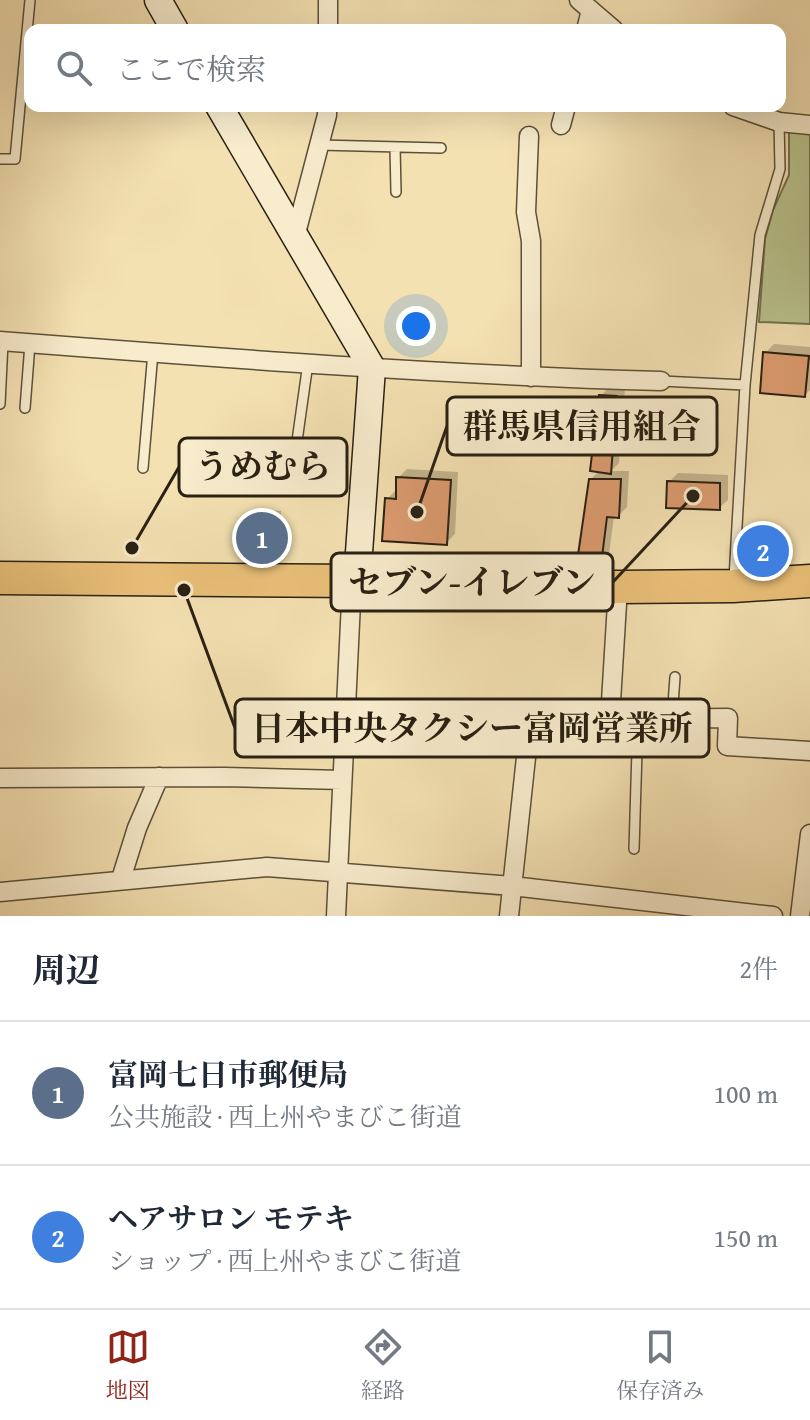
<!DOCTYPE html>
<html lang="ja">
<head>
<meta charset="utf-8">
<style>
  body { margin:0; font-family:"Gentium Book Plus","Noto Serif JP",serif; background:#f2f2f3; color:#1f2937 }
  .you { position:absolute; left:416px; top:326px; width:28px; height:28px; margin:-20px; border:6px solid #fff; border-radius:50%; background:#1a73e8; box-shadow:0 0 0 12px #1a73e833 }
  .badge { display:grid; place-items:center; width:52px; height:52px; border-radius:50%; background:#8f2418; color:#fff; font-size:26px; font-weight:700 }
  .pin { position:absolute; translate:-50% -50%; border:4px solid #fff; box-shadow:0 2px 8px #0006 }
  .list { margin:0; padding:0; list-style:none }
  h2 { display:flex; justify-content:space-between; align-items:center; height:104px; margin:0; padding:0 32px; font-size:34px }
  h2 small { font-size:26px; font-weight:400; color:#747a83 }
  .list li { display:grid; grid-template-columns:52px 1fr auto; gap:24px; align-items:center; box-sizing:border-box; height:144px; padding:0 32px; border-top:2px solid #e0e1e3 }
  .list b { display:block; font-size:30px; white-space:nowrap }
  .list p { margin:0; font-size:26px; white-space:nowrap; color:#747a83 }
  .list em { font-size:26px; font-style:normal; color:#747a83 }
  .icon { flex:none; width:44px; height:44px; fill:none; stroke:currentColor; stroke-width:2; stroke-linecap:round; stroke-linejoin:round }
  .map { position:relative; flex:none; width:810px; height:916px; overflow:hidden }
  .search { position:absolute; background:#fff; box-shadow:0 8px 32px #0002; left:24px; right:24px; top:24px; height:88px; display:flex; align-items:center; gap:20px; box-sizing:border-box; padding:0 28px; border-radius:16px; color:#747a83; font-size:30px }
  .sheet { height:392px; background:#fff }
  nav { display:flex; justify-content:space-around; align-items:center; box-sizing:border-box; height:112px; border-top:2px solid #e0e1e3; background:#fff; font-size:22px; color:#747a83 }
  nav a { display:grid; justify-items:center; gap:4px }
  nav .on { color:#8f2418 }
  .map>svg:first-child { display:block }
  .green { fill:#b9c38e; stroke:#717250; stroke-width:2 }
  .shadow { fill:#0003 }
  .building { fill:#db9b6f; stroke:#292013; stroke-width:2 }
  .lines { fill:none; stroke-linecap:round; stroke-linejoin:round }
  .lane-casing { stroke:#5c503b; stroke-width:12 }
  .street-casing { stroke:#5c503b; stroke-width:21 }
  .secondary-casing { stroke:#292013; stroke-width:29 }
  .highway-casing { stroke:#292013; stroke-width:35 }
  .lane { stroke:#f8eccd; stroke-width:9 }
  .street { stroke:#f8eccd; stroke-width:18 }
  .secondary { stroke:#f8eccd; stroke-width:26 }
  .highway { stroke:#eac079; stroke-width:32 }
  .leader { fill:none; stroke:#292013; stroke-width:3 }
  .callout-dot { fill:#292013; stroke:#f8eccd; stroke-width:3 }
  .callout { fill:#f8eccd; stroke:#292013; stroke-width:3 }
  .callout-label { font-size:34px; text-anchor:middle; font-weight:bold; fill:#292013 }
</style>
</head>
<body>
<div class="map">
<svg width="810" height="916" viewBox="0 0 810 916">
  <rect width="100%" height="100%" fill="#f4e1b2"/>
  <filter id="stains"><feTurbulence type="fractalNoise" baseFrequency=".0025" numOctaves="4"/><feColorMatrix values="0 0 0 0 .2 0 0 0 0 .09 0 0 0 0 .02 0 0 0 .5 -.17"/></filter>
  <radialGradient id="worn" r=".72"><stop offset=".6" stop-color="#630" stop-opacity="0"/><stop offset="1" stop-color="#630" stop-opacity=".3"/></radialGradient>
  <path class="green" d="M789,131L810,132V324L759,322L765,239L773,210L789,175Z"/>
  <path class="shadow" d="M774,344L810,347V390L805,395L765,353Z
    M609,387L625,388L619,463L611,471H629L627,507L618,516H614L609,554L600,563L591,479L600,470L601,396Z
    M407,469L458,472L455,534L446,543L387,499L396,490L398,478Z
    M678,473L728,475V500L719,508L669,482Z
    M261,510L281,511L278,549L272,554L255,515Z
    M764,530L776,531L775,560L769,565L759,535Z"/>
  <path class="building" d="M763,352L809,356L805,397L760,393Z
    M599,395L617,396L611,474L590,471Z
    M396,477L451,480L447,545L382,541L385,498L396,499Z
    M589,479H621L619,518L607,517L601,565L577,562Z
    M667,481L720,483V510L666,508Z
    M253,514L276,516L273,556L250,555Z
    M757,535H771L770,567H755Z"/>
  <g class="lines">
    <defs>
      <path id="lane" d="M319,145L441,148
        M395,147L396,192
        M0,159H15L30,0
        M661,381L745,385
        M0,404L3,342
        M25,408L30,344
        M297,441L308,363
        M143,468L153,352
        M734,579L745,385L760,235L780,169L779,122
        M672,718L675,677
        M634,849L638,718"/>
      <path id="street" d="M579,0L614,30
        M328,30V0
        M586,30L591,10
        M733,106L779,122L810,125
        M561,125L566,106
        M529,136L526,212L531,241V377
        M295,237L327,115V106
        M0,341C220,358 441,375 661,381
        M345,716L530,720L728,718L727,746L810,751
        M610,718L618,587
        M0,778L224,777L342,780
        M121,879L137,828L159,777
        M0,892L267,867L512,886L773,916
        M336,916L352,581
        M509,916L530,720
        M800,916L810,834"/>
      <path id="secondary" d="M158,0L175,30
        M219,106L372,368L357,581"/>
      <path id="highway" d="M0,578L357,581L618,587L733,586L810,581"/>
    </defs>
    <use href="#lane" class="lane-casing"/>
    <use href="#street" class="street-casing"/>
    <use href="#secondary" class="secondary-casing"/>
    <use href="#highway" class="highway-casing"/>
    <use href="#lane" class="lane"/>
    <use href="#street" class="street"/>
    <use href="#secondary" class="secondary"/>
    <use href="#highway" class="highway"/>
  </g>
  <path class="leader" d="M417 512L447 426M132 548L179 467M693 496L613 582M184 590L235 728"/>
  <g class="callout-dot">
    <circle cx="417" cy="512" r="8"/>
    <circle cx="132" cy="548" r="8"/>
    <circle cx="693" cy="496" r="8"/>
    <circle cx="184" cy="590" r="8"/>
  </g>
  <g class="callout">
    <rect x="447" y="397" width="270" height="58" rx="8"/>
    <rect x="179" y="438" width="168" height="58" rx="8"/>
    <rect x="331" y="553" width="282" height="58" rx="8"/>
    <rect x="235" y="699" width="474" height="58" rx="8"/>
  </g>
  <g class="callout-label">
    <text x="582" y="438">群馬県信用組合</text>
    <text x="263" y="478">うめむら</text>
    <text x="472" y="594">セブン-イレブン</text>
    <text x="472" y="740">日本中央タクシー富岡営業所</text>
  </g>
  <rect width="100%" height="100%" filter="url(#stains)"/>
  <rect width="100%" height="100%" fill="url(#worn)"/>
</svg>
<div class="you"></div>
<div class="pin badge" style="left:262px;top:538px;background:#5c6f8a">1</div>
<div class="pin badge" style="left:763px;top:551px;background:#3f7fe0">2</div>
<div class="search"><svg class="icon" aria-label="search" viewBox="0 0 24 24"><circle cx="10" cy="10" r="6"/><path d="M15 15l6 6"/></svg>ここで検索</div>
</div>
<section class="sheet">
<h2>周辺<small>2件</small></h2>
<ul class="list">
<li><span class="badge" style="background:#5c6f8a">1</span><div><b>富岡七日市郵便局</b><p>公共施設 · 西上州やまびこ街道</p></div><em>100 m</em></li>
<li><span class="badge" style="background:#3f7fe0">2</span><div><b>ヘアサロン モテキ</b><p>ショップ · 西上州やまびこ街道</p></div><em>150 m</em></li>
</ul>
</section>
<nav>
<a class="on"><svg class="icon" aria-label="map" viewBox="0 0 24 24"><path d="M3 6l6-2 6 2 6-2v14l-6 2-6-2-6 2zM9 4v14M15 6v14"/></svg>地図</a>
<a><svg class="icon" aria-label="directions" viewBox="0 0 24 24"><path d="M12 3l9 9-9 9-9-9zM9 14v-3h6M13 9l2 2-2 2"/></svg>経路</a>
<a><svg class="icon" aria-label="saved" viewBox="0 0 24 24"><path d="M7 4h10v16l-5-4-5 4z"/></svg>保存済み</a>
</nav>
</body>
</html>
